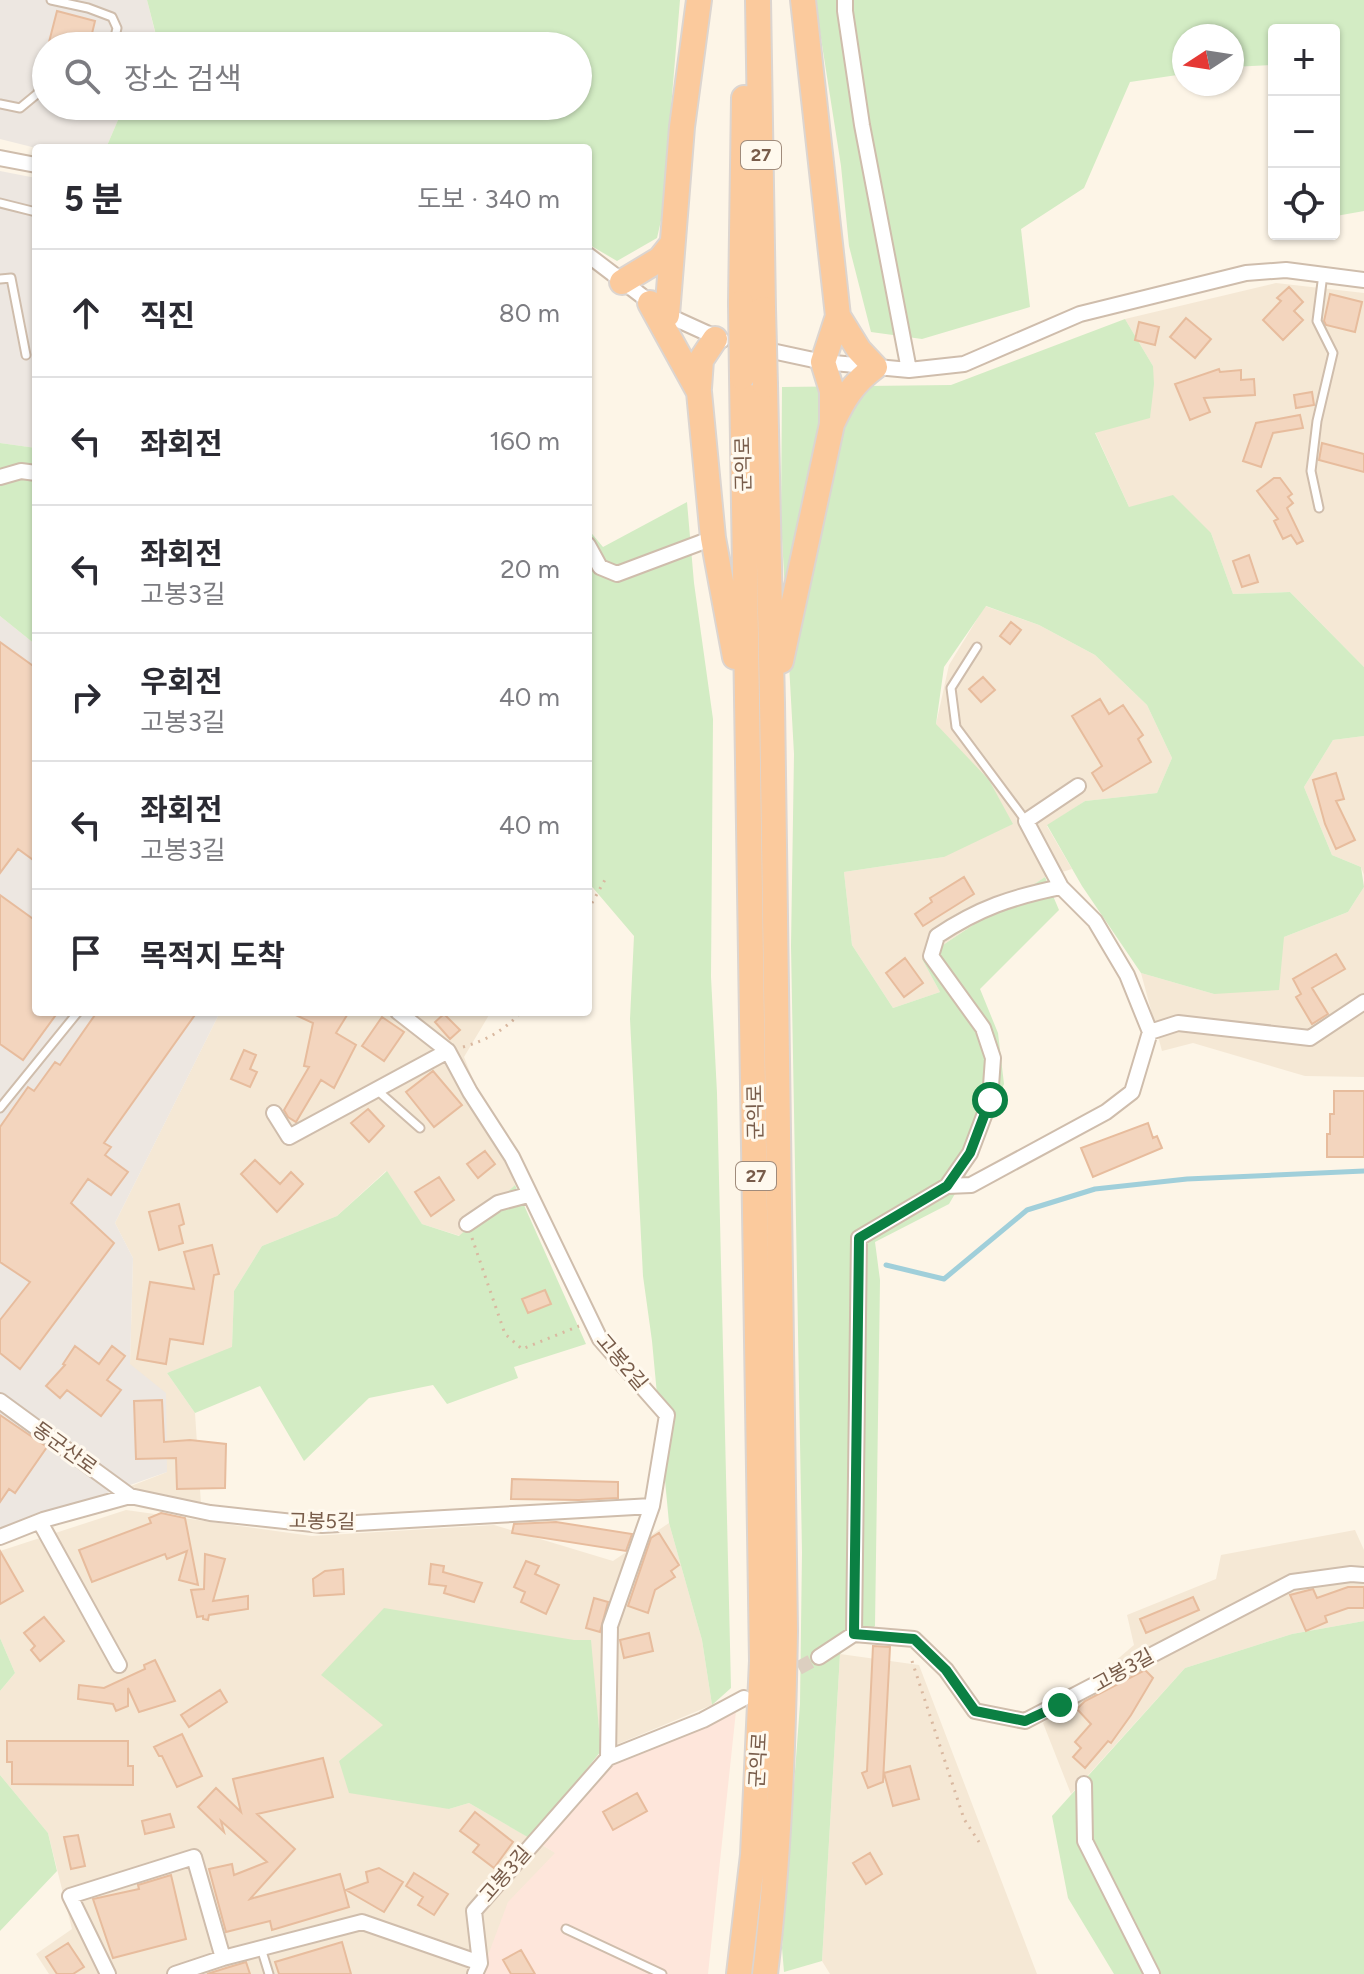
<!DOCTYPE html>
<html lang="ko">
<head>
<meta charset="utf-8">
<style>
  body { margin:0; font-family:Figtree,"Noto Sans KR",sans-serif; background:#f2f2f3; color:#2b2b33 }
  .controls { position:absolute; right:24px; top:24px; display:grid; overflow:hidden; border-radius:8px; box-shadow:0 2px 6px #0004 }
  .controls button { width:72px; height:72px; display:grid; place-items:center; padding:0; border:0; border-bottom:2px solid #e1e1e2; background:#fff; color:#2b2b33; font:40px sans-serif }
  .compass { position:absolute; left:1172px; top:24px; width:72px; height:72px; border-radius:50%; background:#fff; box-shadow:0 2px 6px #0004; rotate:258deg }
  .stop { position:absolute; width:24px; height:24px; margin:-18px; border:6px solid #0b8043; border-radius:50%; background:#fff }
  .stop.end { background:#0b8043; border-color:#fff; box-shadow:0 2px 8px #0008 }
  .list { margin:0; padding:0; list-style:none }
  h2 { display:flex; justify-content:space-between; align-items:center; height:104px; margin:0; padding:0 32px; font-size:34px }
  h2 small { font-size:26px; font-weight:400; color:#7c7c81 }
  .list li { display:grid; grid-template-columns:52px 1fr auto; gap:24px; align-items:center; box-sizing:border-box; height:128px; padding:0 32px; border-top:2px solid #e1e1e2 }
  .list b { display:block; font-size:30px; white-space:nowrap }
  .list p { margin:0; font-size:26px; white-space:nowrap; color:#7c7c81 }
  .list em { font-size:26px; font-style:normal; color:#7c7c81 }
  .icon { flex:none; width:44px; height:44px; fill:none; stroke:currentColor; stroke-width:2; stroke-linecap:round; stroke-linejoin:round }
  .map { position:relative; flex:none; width:1364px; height:1974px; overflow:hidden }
  .search { position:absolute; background:#fff; box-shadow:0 2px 6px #0004; left:32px; top:32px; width:560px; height:88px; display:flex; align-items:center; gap:20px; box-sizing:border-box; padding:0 28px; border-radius:44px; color:#7c7c81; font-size:30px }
  .panel { position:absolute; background:#fff; box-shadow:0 2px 6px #0004; left:32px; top:144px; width:560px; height:872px; border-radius:8px }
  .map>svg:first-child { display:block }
  .residential { fill:#f5e8d5 }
  .commercial { fill:#fee6db }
  .industrial { fill:#ede7e1 }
  .green { fill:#d3ecc4 }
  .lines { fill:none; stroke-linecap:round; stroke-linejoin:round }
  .stream { stroke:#a0cfda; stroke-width:5 }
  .building { fill:#f3d5be; stroke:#e7bc9d; stroke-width:2 }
  .minor-tunnel { stroke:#dccfc0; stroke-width:14; stroke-dasharray:14 7; stroke-linecap:butt }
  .service-casing { stroke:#cfbdac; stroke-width:11 }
  .minor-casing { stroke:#cfbdac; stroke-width:18 }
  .trunk-casing { stroke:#dcd5d0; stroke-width:28 }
  .path { stroke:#d9b8a0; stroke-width:3; stroke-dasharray:2 6; stroke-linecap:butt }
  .service { stroke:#fff; stroke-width:7 }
  .minor { stroke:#fff; stroke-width:14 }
  .trunk { stroke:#fbca9d; stroke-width:24 }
  .trunk-bridge-casing { stroke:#dcd5d0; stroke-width:28; stroke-linecap:butt }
  .trunk-bridge { stroke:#fbca9d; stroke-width:24 }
  .route { stroke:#0b8043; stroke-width:10 }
  .labels { text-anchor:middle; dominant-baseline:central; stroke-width:6; stroke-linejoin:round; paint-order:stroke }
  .shield { fill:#fff9ee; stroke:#a08b7b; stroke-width:2 }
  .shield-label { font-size:18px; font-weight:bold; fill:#785c4a }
  .street-label { font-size:20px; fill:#785c4a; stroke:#fff9ee }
</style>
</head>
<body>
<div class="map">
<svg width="1364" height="1974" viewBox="0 0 1364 1974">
  <rect width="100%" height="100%" fill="#fdf5e7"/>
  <path class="residential" d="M1276,283L1364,293V667L1290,592L1233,594L1211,533L1129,507L1095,432L1150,417L1153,366L1125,319Z
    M985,606L1039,625L1095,655L1147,705L1172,758L1157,793L1085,801L1047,826L1072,869L1045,877L922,959L940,992L893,1008L852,945L844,872L944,857L936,724L949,665Z
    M1364,736V875L1361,867L1332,855L1304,787L1333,740Z
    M1364,887V1077L1305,1076L1193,1043L1162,1051L1141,973L1214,994L1284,937L1348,912Z
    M220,1012H486L489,1015L464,1057L515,1185L460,1236L422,1224L386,1171L337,1216L262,1246L234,1291L232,1348L167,1373L195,1413L201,1504L140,1492L131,1486L167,1472L130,1364L133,1258L115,1223Z
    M126,1510L312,1536L494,1525L613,1561L669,1523L702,1640L712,1705L601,1751L590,1640H574L383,1726L339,1761L449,1809L469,1803L556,1853L508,1903L487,1974H49L36,1954L72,1929L48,1833L0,1775V1691L15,1673L0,1638V1551Z
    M1355,1530L1364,1550V1621L1292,1634L1185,1668L1071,1794L1043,1723L1134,1645L1127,1615L1216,1579L1221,1555Z
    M840,1654L919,1665L1037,1974H830L822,1961Z"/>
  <path class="commercial" d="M736,1711L708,1974H481L508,1902L555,1853L541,1844L614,1764Z"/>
  <path class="industrial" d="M0,0H147L156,36L151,46H46V106H124L106,148H36L0,139Z
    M0,171L36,178V448L0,443Z
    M0,616L36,645V1012H220L115,1223L133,1258L130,1364L166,1393L167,1472L0,1531Z"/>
  <path class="green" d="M147,0H680L662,216L657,238L617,261L588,244V148H345L305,144L304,148H106L124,106H578V46H151L156,35Z
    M815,0H1364V211L1336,216L1334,209V30H1274V65L1232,67V36H1184V74L1130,82L1084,188L1021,229L1030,307L922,339L871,332L849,246L841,166Z
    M1125,319L1153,366L1154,384L1150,418L1095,433L1129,507L1173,495L1211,533L1233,594L1290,592L1364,667V736L1333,740L1304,787L1332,855L1361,867L1364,887L1348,912L1284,937L1279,990L1214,994L1141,973L1082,886L1047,825L1085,801L1157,793L1172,758L1147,705L1095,655L1039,625L986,606L944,667L936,724L989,780L1013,824L944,857L844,872L852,945L893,1008L940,992L922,959L1045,877L1059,910L980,989L998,1033L1004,1084L966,1175L949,1204L875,1242L880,1280L875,1626L840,1654L822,1961L784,1972L782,1948L800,1704L802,1552L791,946L794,754L781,520L782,387L951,385Z
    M0,443L36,448V645L0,616Z
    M687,502L694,583L713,719L711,977L717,1093L731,1688L712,1705L702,1640L669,1523L652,1341L643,1276L630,1019L634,936L588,882V529L603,547Z
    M387,1171L422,1224L459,1236L515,1185L586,1344L514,1367L518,1378L447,1404L433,1385L369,1398L304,1461L260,1386L195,1413L167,1373L232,1347L234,1291L262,1246L337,1216Z
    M384,1608L574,1640H591L601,1751L531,1839L469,1803L449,1809L349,1793L339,1761L383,1725L321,1675Z
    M1364,1621V1974H1114L1068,1898L1052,1816L1185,1668L1292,1634Z
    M0,1638L15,1673L0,1691Z
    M0,1775L48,1833L57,1871L0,1931Z"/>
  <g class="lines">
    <path class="stream" d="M886,1265L944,1279L1027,1210L1095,1189L1187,1179L1364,1171"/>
  </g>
  <path class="building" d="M57,11L95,21L89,46H48Z
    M1289,287L1303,302L1294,311L1303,320L1283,340L1263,320L1281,301L1277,298Z
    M1330,294L1362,302L1355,332L1326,325L1324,321Z
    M1186,318L1211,339L1195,358L1170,337Z
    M1139,322L1159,327L1155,345L1135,340Z
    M1219,369L1220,372L1241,370V380L1254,379L1255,395L1204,398L1210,412L1190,420L1175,384Z
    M1312,392L1314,405L1296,408L1294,395Z
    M1300,415L1303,428L1273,433L1261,467L1243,461L1256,423Z
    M1322,443L1364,454V472L1319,460Z
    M1274,478H1280L1292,494L1288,497L1293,503L1287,508L1303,541L1297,544L1291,535L1283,539L1274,521L1278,519L1257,491Z
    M1249,555L1258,582L1242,587L1233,561Z
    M1011,622L1021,630L1010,644L1000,636Z
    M0,642L36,668V862L18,849L0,873Z
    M983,677L995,690L981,702L969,689Z
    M1100,699L1109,714L1123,705L1143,735L1138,739L1151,762L1103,791L1092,773L1102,766L1072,716Z
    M1336,773L1344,799L1336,801L1355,840L1336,849L1325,824L1313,780Z
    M964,877L974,894L923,926L915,914L932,902L930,898Z
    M0,895L36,921V1012H58L23,1060L0,1044Z
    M1336,954L1345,969L1312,988L1328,1014L1312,1024L1296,997L1301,994L1293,979Z
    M905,958L923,983L904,997L886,973Z
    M97,1012H197L104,1143L111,1147L105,1155L128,1172L111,1195L88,1179L71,1203L114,1243L20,1369L0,1353V1320L30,1282L0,1262V1127L28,1087L34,1091L55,1062L60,1065Z
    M289,1012H349L336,1033L356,1045L334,1088L321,1080L296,1122L288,1117L284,1110L309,1067L304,1066L313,1023Z
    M444,1014L460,1030L450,1039L435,1022Z
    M382,1017L404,1032L384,1061L362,1046Z
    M244,1050L256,1055L250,1069L257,1072L250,1087L231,1079Z
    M433,1071L462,1105L434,1127L406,1092Z
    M1334,1091H1364V1157H1327V1134H1330V1114H1334Z
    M368,1109L384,1126L369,1142L351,1123Z
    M1148,1123L1153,1138L1157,1136L1162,1148L1093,1177L1081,1148Z
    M485,1151L495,1164L478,1178L467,1164Z
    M255,1160L280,1184L291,1172L303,1184L277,1212L241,1174Z
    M439,1177L454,1200L431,1216L415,1192Z
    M179,1204L184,1224L179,1226L183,1243L159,1250L149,1212Z
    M212,1245L219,1274L214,1275L203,1344L170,1339L166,1364L137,1359L150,1282L194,1289L184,1252Z
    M545,1290L551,1304L528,1313L522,1299Z
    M75,1346L99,1364L112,1346L125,1356L107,1380L121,1390L101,1416L67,1390L60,1398L46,1386L65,1365L63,1364Z
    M162,1400L164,1442L190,1440L226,1444L225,1488L177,1489L176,1458L136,1459L134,1401Z
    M0,1415L47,1447L15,1493L9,1489L0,1502Z
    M512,1479L618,1482V1498L579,1500L511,1499Z
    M161,1513L185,1518L198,1585L179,1580L187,1551L167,1559L165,1554L92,1582L79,1550L151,1523L149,1518Z
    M556,1522L632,1534L626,1551L512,1533L514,1524Z
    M659,1533L679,1565L671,1571L675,1577L655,1590L648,1613L628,1606L651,1538Z
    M0,1551L23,1591L0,1604Z
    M205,1554L225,1559L213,1601L248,1596V1609L209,1615L208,1620L203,1619V1616L197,1617L191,1590L204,1589Z
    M526,1561L539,1566L535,1574L559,1585L546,1614L521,1602L525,1592L514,1587Z
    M431,1564L444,1566L443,1572L482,1583L474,1602L444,1593L446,1586L429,1584Z
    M343,1569L344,1594L314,1596L313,1579L325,1571Z
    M1348,1587H1364V1608H1348L1325,1616L1327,1622L1306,1631L1290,1595L1313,1589L1317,1598Z
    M1193,1597L1199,1610L1146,1633L1140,1619Z
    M594,1598L608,1602L600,1632L586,1628Z
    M44,1617L64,1641L40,1661L31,1650L35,1646L24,1633Z
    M649,1633L653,1651L624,1658L620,1640Z
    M873,1646L890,1647L883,1782L868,1788L862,1773L867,1771Z
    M155,1660L175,1701L139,1712L128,1688V1706L116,1711L113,1704L78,1699L79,1685L104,1688L145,1669L144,1665Z
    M1145,1670L1153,1678L1131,1715L1111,1743L1108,1741L1085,1768L1073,1757L1081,1748L1075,1742L1091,1724L1077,1709L1085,1701Z
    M220,1690L227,1702L189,1727L181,1715Z
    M182,1734L202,1776L177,1787L162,1756H159L154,1747Z
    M7,1741H128V1766H133V1785L12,1784V1762H7Z
    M323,1758L333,1797L257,1814L295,1849L250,1899L340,1874L349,1907L272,1930L270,1921L226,1932L209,1869L232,1864L234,1875L267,1862L221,1821L224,1832L198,1807L216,1788L241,1812L233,1779Z
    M910,1766L919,1799L893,1806L884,1773Z
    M637,1793L647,1811L613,1830L603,1812Z
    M475,1812L513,1842L494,1868L473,1852L479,1845L460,1831Z
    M170,1814L174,1827L145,1834L142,1821Z
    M78,1835L85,1866L71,1869L64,1837Z
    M870,1853L882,1874L866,1884L853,1863Z
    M379,1868L403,1882L384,1912L346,1890L368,1882L366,1872Z
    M414,1873L448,1894L434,1915L418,1905L423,1897L406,1886Z
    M171,1875L186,1939L113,1958L93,1899L139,1889L138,1885Z
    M342,1942L351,1974H279L275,1962Z
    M68,1943L84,1967L73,1974H57L46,1957Z
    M521,1950L535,1974H511L503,1960Z
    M246,1962L250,1974H207L226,1968Z"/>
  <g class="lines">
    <path class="minor-tunnel" d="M780,1678L819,1657"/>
    <defs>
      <path id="service" d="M51,0L88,8L112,17L117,28L113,46
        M0,104L20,108L37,94L43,84L46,85
        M0,203L36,212
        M0,279L11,278L26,355
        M1319,508L1311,471L1317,421L1333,353L1317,321L1323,274
        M977,647L951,688L956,727L1026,821
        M378,1091L420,1128
        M0,1108L78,1012
        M566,1929L662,1974
        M261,1948L269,1974"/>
      <path id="minor" d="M845,0V11L862,125L909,370
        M0,158L36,165
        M588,255L667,315L722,340
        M758,348L823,362L909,370L964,364L1080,314L1246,273L1286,270L1364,280
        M0,477L21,471L36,473
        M588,545L600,567L617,574L713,538
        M1061,887L1026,821L1078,786
        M398,1012L448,1051L470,1092L512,1157L600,1339L667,1415L652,1506L610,1626L608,1758
        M1150,1032L1178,1023L1310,1038L1364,1002
        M274,1113L289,1137L448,1051
        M467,1224L498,1203L528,1195
        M0,1401L130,1496
        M40,1522L119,1665
        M0,1537L43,1520L130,1496L210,1513L322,1525L652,1506
        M854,1634L859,1238L947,1186L971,1185L1106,1112L1132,1092L1150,1032L1127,975L1095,921L1061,887C1012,897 979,908 937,936L931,956L983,1028L993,1058L990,1100L970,1153L947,1186
        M819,1657L854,1634L914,1639L946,1670L975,1711L1025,1721L1292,1582L1351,1574L1364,1575
        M1084,1784L1085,1841L1152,1974
        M108,1974L70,1896L194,1857L223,1958
        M175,1974L223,1958L362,1922L480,1963
        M475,1974L480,1963L474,1911L608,1758L703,1720L744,1698"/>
      <path id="trunk" d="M758,0L763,309
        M803,0L838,316L823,362L832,391V424
        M622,282L660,259L672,244
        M650,303L699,392L713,538L735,657
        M741,303L744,98
        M667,315L682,127L699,0
        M765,385L772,703L785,1631C783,1746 779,1860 765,1974
        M699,388L701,360L715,339
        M781,661L832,424C843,400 853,383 875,367L859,350L838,316
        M739,1974L753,1855L762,1661L742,377"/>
    </defs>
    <use href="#service" class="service-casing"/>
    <use href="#minor" class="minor-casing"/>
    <use href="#trunk" class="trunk-casing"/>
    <path class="path" d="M588,910L606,878
      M463,1047C487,1040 505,1030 521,1012
      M472,1238L505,1334L522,1349L579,1326
      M912,1661L964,1819L979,1842"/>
    <use href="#service" class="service"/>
    <use href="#minor" class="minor"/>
    <use href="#trunk" class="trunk"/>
    <defs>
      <path id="trunk-bridge" d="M741,303L742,377
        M763,309L765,385"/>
    </defs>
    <use href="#trunk-bridge" class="trunk-bridge-casing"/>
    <use href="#trunk-bridge" class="trunk-bridge"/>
  </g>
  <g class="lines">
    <path class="route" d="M990,1100L970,1153L947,1186L859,1238L854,1634L914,1639L946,1670L975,1711L1025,1721L1060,1705"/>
  </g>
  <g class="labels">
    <g class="shield">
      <rect x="741" y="141" width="40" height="28" rx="6"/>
      <rect x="736" y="1162" width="40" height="28" rx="6"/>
    </g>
    <g class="shield-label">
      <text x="761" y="155">27</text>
      <text x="756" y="1176">27</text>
    </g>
    <g class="street-label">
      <text transform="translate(743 464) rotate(-91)">군익로</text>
      <text transform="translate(755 1112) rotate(-91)">군익로</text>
      <text transform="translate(622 1362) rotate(50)">고봉2길</text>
      <text transform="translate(65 1448) rotate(36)">동군산로</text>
      <text transform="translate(322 1521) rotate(1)">고봉5길</text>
      <text transform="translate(1123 1670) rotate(-29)">고봉3길</text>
      <text transform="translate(758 1760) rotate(-87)">군익로</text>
      <text transform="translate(505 1874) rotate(-49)">고봉3길</text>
    </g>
  </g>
</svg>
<div class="controls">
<button>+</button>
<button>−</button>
<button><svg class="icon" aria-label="locate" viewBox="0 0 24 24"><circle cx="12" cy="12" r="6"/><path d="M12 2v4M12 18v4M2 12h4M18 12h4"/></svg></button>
</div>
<svg class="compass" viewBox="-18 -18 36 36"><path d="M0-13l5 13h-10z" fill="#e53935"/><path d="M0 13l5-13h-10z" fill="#7c7c81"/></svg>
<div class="stop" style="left:990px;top:1100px"></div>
<div class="stop end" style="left:1060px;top:1705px"></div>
<div class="search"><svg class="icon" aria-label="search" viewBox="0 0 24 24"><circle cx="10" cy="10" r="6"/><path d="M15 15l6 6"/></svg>장소 검색</div>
<section class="panel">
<h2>5 분<small>도보 · 340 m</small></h2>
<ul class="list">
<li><svg class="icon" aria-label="ahead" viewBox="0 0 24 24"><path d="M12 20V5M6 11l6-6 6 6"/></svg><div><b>직진</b></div><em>80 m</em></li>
<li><svg class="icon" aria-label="left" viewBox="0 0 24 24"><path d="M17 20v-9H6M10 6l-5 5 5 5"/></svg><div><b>좌회전</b></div><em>160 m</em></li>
<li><svg class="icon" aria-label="left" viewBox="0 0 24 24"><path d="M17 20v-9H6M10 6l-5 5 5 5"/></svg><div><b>좌회전</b><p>고봉3길</p></div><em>20 m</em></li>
<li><svg class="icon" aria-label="right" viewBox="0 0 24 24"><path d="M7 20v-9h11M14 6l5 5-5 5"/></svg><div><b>우회전</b><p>고봉3길</p></div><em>40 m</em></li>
<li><svg class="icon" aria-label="left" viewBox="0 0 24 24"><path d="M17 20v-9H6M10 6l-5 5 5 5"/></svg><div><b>좌회전</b><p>고봉3길</p></div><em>40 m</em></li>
<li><svg class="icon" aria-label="arrive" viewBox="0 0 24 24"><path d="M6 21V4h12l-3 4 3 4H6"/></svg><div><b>목적지 도착</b></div></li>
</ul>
</section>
</div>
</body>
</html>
